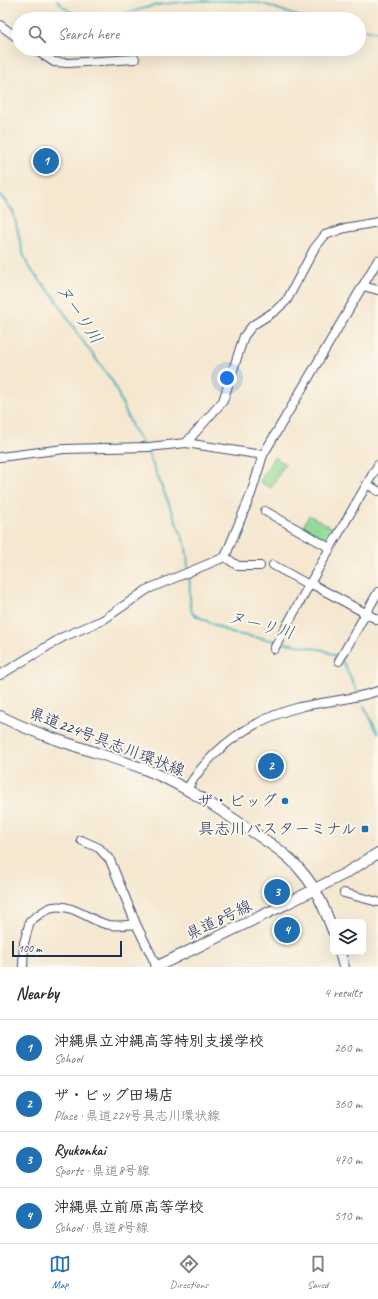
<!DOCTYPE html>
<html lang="en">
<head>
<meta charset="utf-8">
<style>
  body { margin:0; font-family:Caveat,"Klee One",sans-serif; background:#f7f7f7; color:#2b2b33 }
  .controls { position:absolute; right:12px; bottom:12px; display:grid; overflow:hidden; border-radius:6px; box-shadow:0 4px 16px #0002 }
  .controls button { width:36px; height:36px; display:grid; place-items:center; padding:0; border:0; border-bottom:1px solid #e1e1e2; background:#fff; color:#2b2b33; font:20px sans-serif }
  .scale { position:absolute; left:12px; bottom:10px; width:110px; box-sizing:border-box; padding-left:4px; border:2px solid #1b2f5e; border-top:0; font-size:11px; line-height:14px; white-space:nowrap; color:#1b2f5e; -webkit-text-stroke:3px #fbf7ec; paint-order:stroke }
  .you { position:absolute; left:227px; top:378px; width:14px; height:14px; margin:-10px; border:3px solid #fff; border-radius:50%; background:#1a73e8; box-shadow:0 0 0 6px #1a73e833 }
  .badge { display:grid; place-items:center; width:26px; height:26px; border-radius:50%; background:#1f6fb2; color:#fff; font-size:13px; font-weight:700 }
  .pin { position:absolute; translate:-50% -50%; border:2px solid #fff; box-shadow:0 1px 4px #0006 }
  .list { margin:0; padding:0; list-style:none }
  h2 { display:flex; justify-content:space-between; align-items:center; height:52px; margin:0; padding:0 16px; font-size:17px }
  h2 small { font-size:13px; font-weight:400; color:#7c7c81 }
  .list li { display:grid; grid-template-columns:26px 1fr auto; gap:12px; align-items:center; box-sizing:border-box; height:56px; padding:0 16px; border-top:1px solid #e1e1e2 }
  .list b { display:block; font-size:15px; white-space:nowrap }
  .list p { margin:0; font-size:13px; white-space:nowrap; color:#7c7c81 }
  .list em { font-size:13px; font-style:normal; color:#7c7c81 }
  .icon { flex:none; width:22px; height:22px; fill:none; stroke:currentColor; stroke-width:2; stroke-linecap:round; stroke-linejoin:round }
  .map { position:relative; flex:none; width:378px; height:967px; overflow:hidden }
  .search { position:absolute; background:#fff; box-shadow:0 4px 16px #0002; left:12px; right:12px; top:12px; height:44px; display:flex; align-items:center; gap:10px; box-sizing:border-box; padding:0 14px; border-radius:22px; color:#7c7c81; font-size:15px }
  .sheet { height:276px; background:#fff }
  nav { display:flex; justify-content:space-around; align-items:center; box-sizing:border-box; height:56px; border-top:1px solid #e1e1e2; background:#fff; font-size:11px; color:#7c7c81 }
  nav a { display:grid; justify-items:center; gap:2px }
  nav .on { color:#1f6fb2 }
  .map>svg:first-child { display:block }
  .green { fill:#93da94; stroke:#578479 }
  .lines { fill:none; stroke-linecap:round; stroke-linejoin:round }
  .stream { stroke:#3daeb7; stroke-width:2 }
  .minor-casing { stroke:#3c4b6f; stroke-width:10 }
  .major-casing { stroke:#3c4b6f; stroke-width:12 }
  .minor { stroke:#fff; stroke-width:8 }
  .major { stroke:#fff; stroke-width:10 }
  .poi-dot { fill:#1f6fb2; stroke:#fbf7ec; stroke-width:1.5 }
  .labels { text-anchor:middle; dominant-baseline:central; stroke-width:4; stroke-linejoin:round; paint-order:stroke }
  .street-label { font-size:16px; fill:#1b2f5e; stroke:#fbf7ec }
  .poi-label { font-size:16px; fill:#1b2f5e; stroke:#fbf7ec; text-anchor:end }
  .water-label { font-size:17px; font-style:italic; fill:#275b7d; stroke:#fbf7ec }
</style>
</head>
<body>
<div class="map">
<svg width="378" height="967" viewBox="0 0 378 967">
  <rect width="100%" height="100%" fill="#fbf7ec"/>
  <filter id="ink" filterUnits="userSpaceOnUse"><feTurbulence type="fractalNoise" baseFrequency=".025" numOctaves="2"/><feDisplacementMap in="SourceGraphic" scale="8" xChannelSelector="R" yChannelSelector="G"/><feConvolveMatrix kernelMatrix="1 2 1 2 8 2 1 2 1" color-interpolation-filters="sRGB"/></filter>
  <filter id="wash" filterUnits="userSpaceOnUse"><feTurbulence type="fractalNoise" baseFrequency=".012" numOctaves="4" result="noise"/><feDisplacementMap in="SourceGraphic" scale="16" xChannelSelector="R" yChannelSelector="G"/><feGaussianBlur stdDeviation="0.9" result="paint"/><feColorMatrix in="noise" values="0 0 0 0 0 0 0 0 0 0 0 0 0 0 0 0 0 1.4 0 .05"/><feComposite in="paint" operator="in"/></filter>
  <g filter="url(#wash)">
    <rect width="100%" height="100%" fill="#f5e7d0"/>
    <path class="green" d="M274,457L285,464L271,488L260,482Z
      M309,515L334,529L328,541L303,527Z"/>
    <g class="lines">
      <path class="stream" d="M57,0C68,14 83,17 100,19
        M101,19C120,16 139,9 157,5C188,0 221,0 252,2C273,4 290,16 310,19
        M359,28L378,32
        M0,195L13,211L22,250L28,266L36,276L55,298L79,336L113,382L133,429L143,444
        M147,450L185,544L187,553L188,569
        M189,573C191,584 188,607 193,614L231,633L276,641
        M280,642L324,650L339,658
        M342,660L357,691
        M364,706L378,733"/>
    </g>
  </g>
  <g filter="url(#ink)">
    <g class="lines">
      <defs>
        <path id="minor" d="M0,25L19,39
          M34,49L54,62L68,63L135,59
          M363,286L378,290
          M186,443L223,401L244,336L253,325L275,311L287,300L314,249L325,235L345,228L378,222
          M0,457L64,449L149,447L186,443L263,455
          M367,484L378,491
          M265,511L330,548
          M225,557L238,566H260
          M273,565L309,585
          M310,583L378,620
          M274,649L309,585L378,465
          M339,661L378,592
          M0,675L63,637L103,620L148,589L225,557L251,494L263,455L378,260
          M187,789C212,747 253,719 300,707C327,701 351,700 378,691
          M81,840L99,848L110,860L136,924L157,967
          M344,893L378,902
          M23,967L24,943L30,921C36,917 46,908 53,907C72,904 88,919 105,924C116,927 125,925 136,924"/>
        <path id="major" d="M0,716C45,739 95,751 142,768C181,783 216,807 250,830C268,842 289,855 302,872C317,889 325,910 333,931
          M340,952L344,967
          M156,967L286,904L346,873L378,853"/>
      </defs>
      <use href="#minor" class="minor-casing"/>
      <use href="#major" class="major-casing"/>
      <use href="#minor" class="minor"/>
      <use href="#major" class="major"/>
    </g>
  </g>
  <g class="poi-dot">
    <circle cx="285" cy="801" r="4"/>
    <rect x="361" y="825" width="8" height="8" rx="2"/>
  </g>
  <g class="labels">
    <g class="street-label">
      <text transform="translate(107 742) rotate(21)">県道224号具志川環状線</text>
      <text transform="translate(219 920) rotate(-26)">県道8号線</text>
    </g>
    <g class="poi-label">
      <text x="277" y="801">ザ・ビッグ</text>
      <text x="357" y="829">具志川バスターミナル</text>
    </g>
    <g class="water-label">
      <text transform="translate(79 314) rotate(56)">ヌーリ川</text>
      <text transform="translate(261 625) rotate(14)">ヌーリ川</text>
    </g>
  </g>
</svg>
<div class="controls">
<button><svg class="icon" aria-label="layers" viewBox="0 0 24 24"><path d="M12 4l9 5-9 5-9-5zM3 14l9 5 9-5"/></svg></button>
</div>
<div class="scale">100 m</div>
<div class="you"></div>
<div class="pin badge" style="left:46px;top:161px">1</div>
<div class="pin badge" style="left:271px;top:766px">2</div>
<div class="pin badge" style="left:277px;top:892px">3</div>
<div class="pin badge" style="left:287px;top:930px">4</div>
<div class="search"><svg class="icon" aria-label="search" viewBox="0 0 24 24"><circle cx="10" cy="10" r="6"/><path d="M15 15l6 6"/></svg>Search here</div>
</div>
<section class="sheet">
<h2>Nearby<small>4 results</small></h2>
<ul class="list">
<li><span class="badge">1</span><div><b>沖縄県立沖縄高等特別支援学校</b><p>School</p></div><em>260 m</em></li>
<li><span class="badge">2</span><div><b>ザ・ビッグ田場店</b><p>Place · 県道224号具志川環状線</p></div><em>360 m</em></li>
<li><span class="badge">3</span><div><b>Ryukonkai</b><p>Sports · 県道8号線</p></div><em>470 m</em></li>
<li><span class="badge">4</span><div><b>沖縄県立前原高等学校</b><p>School · 県道8号線</p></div><em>510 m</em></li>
</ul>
</section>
<nav>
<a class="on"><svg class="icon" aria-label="map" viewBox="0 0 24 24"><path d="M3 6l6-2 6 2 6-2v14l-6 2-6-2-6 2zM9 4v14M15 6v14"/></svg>Map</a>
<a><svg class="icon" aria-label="directions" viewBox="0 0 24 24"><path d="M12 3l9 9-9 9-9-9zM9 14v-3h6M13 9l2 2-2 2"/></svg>Directions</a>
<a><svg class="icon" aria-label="saved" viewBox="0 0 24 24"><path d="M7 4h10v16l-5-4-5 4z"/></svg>Saved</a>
</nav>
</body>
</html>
